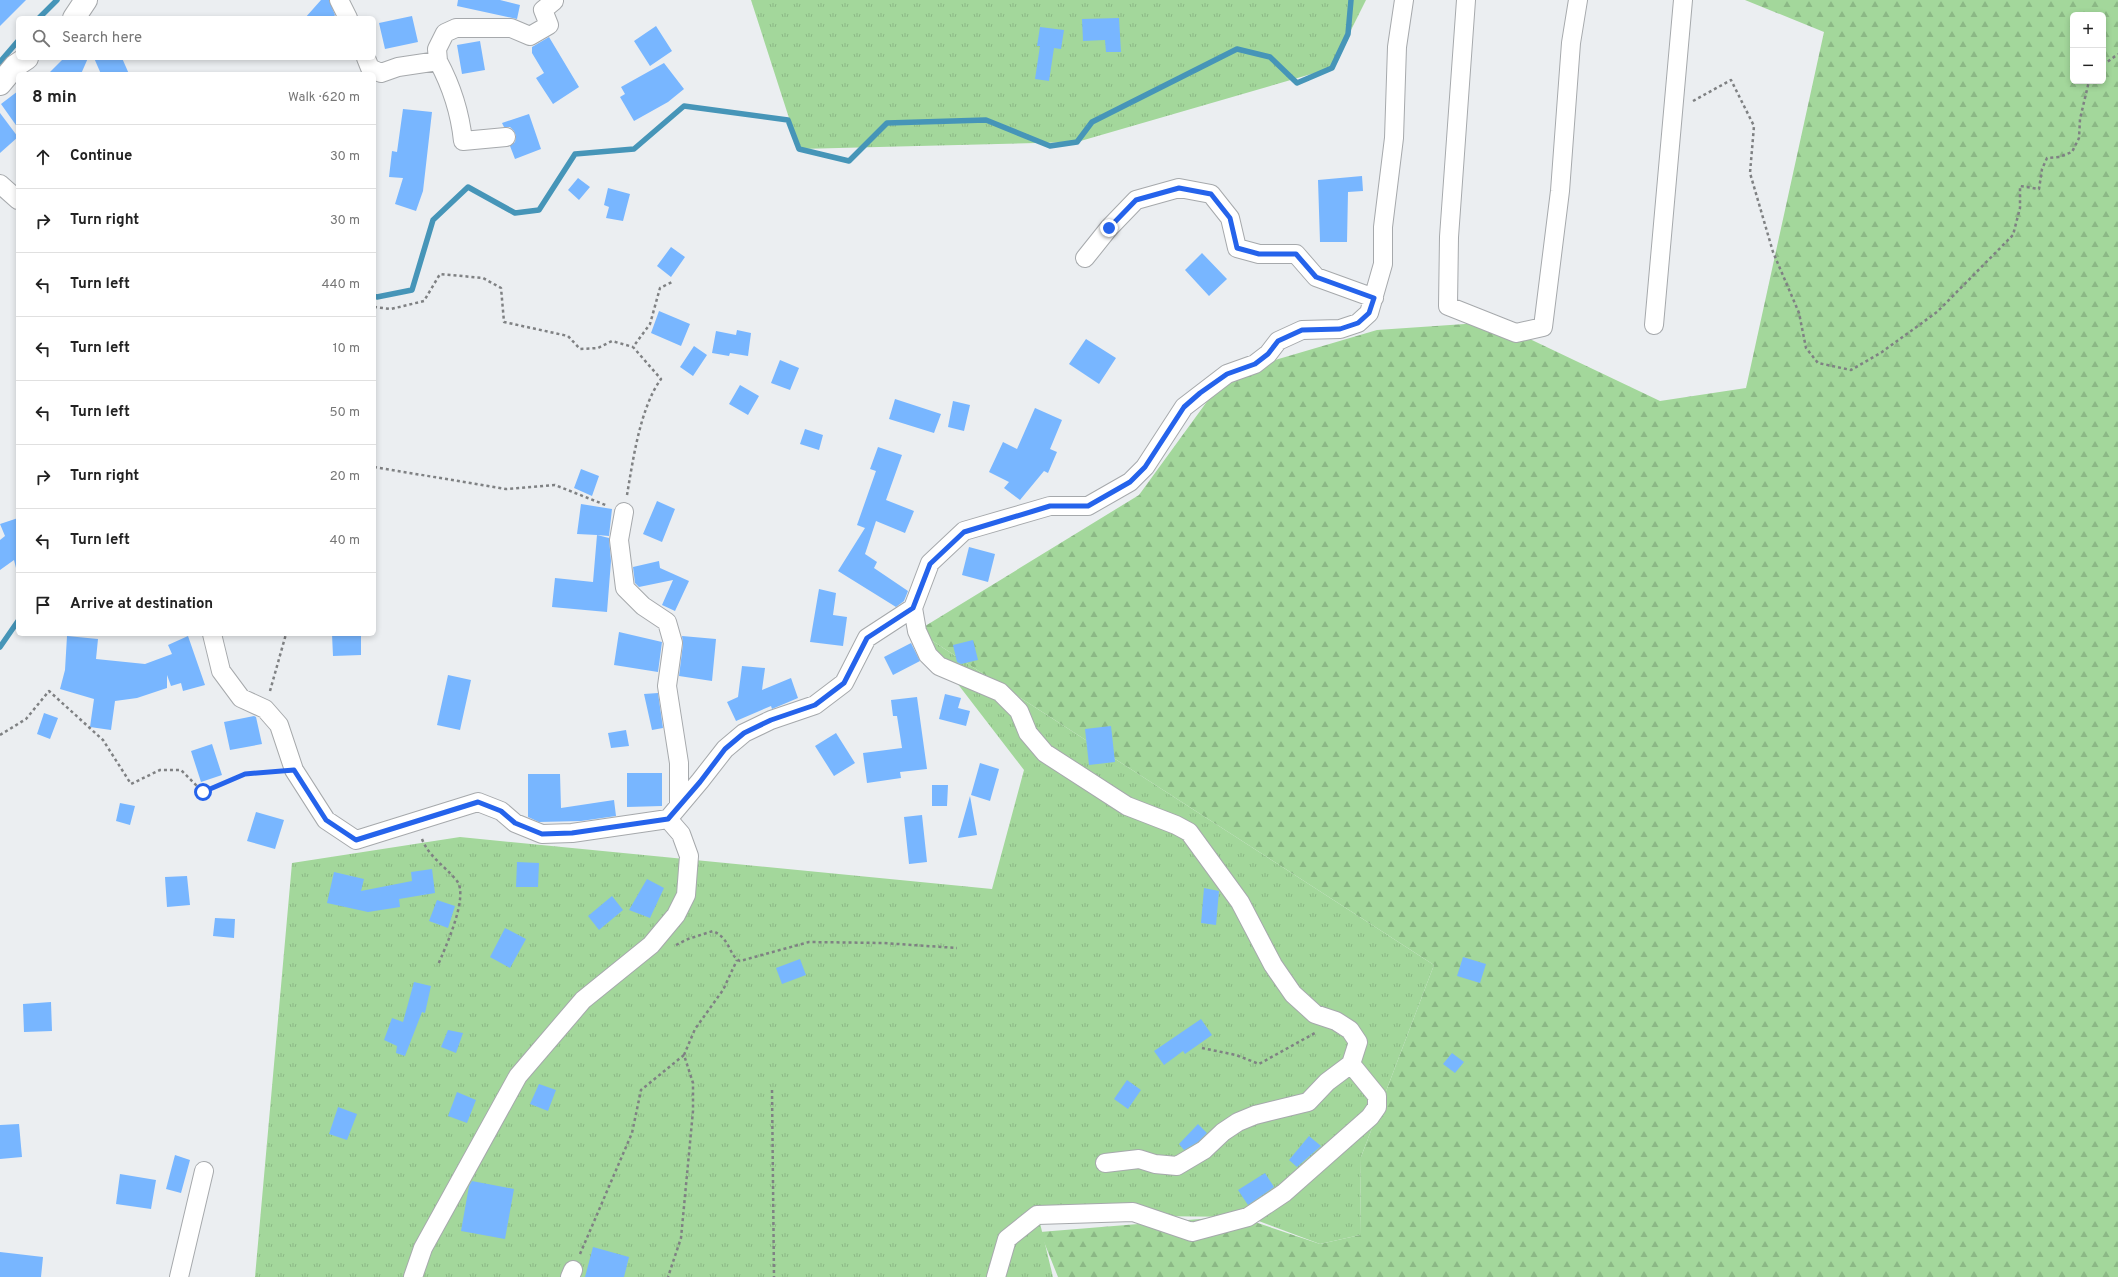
<!DOCTYPE html>
<html lang="en">
<head>
<meta charset="utf-8">
<style>
  body { margin:0; font-family:Overpass,sans-serif; background:#f6f6f6; color:#222 }
  .controls { position:absolute; right:12px; top:12px; display:grid; overflow:hidden; border-radius:6px; box-shadow:0 2px 6px #0003 }
  .controls button { width:36px; height:36px; display:grid; place-items:center; padding:0; border:0; border-bottom:1px solid #e0e0e0; background:#fff; color:#222; font:20px sans-serif }
  .stop { position:absolute; width:12px; height:12px; margin:-9px; border:3px solid #2563eb; border-radius:50%; background:#fff }
  .stop.end { background:#2563eb; border-color:#fff; box-shadow:0 1px 4px #0008 }
  .list { margin:0; padding:0; list-style:none }
  h2 { display:flex; justify-content:space-between; align-items:center; height:52px; margin:0; padding:0 16px; font-size:17px }
  h2 small { font-size:13px; font-weight:400; color:#767676 }
  .list li { display:grid; grid-template-columns:26px 1fr auto; gap:12px; align-items:center; box-sizing:border-box; height:64px; padding:0 16px; border-top:1px solid #e0e0e0 }
  .list b { display:block; font-size:15px; white-space:nowrap }
  .list em { font-size:13px; font-style:normal; color:#767676 }
  .icon { flex:none; width:22px; height:22px; fill:none; stroke:currentColor; stroke-width:2; stroke-linecap:round; stroke-linejoin:round }
  .map { position:relative; flex:none; width:2118px; height:1277px; overflow:hidden }
  .search { position:absolute; background:#fff; box-shadow:0 2px 6px #0003; left:16px; top:16px; width:360px; height:44px; display:flex; align-items:center; gap:10px; box-sizing:border-box; padding:0 14px; border-radius:6px; color:#767676; font-size:15px }
  .panel { position:absolute; background:#fff; box-shadow:0 2px 6px #0003; left:16px; top:72px; width:360px; height:564px; border-radius:6px }
  .map>svg:first-child { display:block }
  .grass { fill:url(#grass-tufts) }
  .forest { fill:url(#forest-firs); fill-rule:evenodd }
  .lines { fill:none; stroke-linecap:round; stroke-linejoin:round }
  .stream { stroke:#4695b8; stroke-width:5.5 }
  .building { fill:#78b6ff }
  .minor-casing { stroke:#a6a9ac; stroke-width:20 }
  .tertiary-casing { stroke:#a6a9ac; stroke-width:24 }
  .path { stroke:#7f8183; stroke-width:2.5; stroke-dasharray:3 3; stroke-linecap:butt }
  .minor { stroke:#fff; stroke-width:18 }
  .tertiary { stroke:#fff; stroke-width:22 }
  .route { stroke:#2563eb; stroke-width:5 }
</style>
</head>
<body>
<div class="map">
<svg width="2118" height="1277" viewBox="0 0 2118 1277">
  <defs>
    <pattern id="grass-tufts" width="24" height="20" patternUnits="userSpaceOnUse"><rect width="24" height="20" fill="#a3d79b"/><path d="M3 7l-1-3M5 7V3M7 7l1-3M15 17l-1-3M17 17v-4M19 17l1-3" fill="none" stroke="#8bb885"/></pattern>
    <pattern id="forest-firs" width="22" height="20" patternUnits="userSpaceOnUse"><rect width="22" height="20" fill="#a3d79b"/><path d="M5 1l3.5 6h-7zM16 11l3.5 6h-7z" fill="#8bb885"/></pattern>
  </defs>
  <rect width="100%" height="100%" fill="#ebeef1"/>
  <path class="grass" d="M751,0H1366L1332,68L1077,142L799,149Z
    M917,631L1434,965L1361,1157L1360,1235L1320,1244L1248,1217L1038,1215L1053,1277H255L292,863L460,837L992,889L1024,770Z"/>
  <path class="forest" d="M1745,0H2118V1277H1058L1040,1232L1237,1216L1320,1244L1360,1235L1361,1157L1434,965L917,631L1139,495L1227,374L1377,330L1494,322L1660,401L1746,388L1824,32ZM2073,15H2103V81H2073Z"/>
  <g class="lines">
    <path class="stream" d="M39,18L57,0
      M0,62L18,41
      M374,296L377,297L412,290L433,220L468,187L515,213L539,210L575,154L634,149L684,106L788,120L799,149L849,161L887,123L986,120L1050,146L1077,142L1092,122L1237,49L1270,57L1297,83L1332,68L1348,34L1351,0
      M0,647L18,621"/>
  </g>
  <path class="building" d="M0,0H26L0,26Z
    M321,0H329L335,15L333,18H305Z
    M458,0H500L520,5L517,19L457,6Z
    M412,16L418,42L385,49L379,23Z
    M1119,18L1121,52H1106L1105,40L1083,41L1082,19Z
    M656,26L672,51L650,66L634,41Z
    M1040,27L1064,30L1061,49L1054,48L1049,81L1035,79L1040,46H1037Z
    M549,37L579,87L553,104L536,78L544,73L532,53V47Z
    M480,41L485,70L462,74L457,45Z
    M64,58H88L81,74H48Z
    M94,58H122L129,74H101Z
    M664,63L684,89L668,102L634,121L620,97L625,94L621,87Z
    M18,91V128L1,104Z
    M403,109L432,112L423,191L416,211L395,204L403,178L389,177L392,151L397,152Z
    M0,113L18,137L0,153Z
    M529,114L541,149L515,159L510,146L515,142L516,136L514,131L510,127H504L502,123Z
    M1362,176L1363,191L1348,192L1347,242H1320L1318,180Z
    M578,178L590,187L579,200L568,190Z
    M608,188L630,194L623,221L606,218L609,207L604,205Z
    M671,247L685,257L671,277L657,266Z
    M1202,253L1227,279L1209,296L1185,270Z
    M659,311L690,324L681,346L651,333Z
    M737,330L751,333L748,356L730,353L729,356L712,353L716,331L736,335Z
    M1086,339L1116,358L1099,384L1069,364Z
    M694,346L707,355L693,376L680,367Z
    M780,360L799,368L790,390L771,383Z
    M740,385L759,396L748,415L729,404Z
    M895,399L941,414L934,433L889,419Z
    M953,401L970,405L964,431L948,427Z
    M1035,408L1062,420L1050,449L1057,452L1048,473L1044,471L1020,500L1004,488L1009,482L989,472L1003,442L1017,449Z
    M805,429L823,435L819,450L800,444Z
    M878,447L902,455L886,500L914,511L905,533L876,521L865,554L877,562L874,568L908,591L904,601L896,607L838,571L865,528L857,525L876,471L870,469Z
    M581,469L599,476L592,496L574,488Z
    M657,501L675,509L662,542L643,534Z
    M581,504L612,509L609,536L597,535L609,538L611,561L607,612L552,607L555,578L593,582L597,535L577,534Z
    M18,518V567L16,568L14,560L0,570V540L5,536L0,524Z
    M969,547L995,554L988,582L962,575Z
    M659,561L660,568L689,581L675,611L662,605L673,580L639,587L635,583L633,567Z
    M819,589L836,593L833,615L847,617L843,646L810,642Z
    M619,632L662,642L658,672L614,665Z
    M332,634H361V655L333,656Z
    M67,636L98,639L96,659L145,664L172,654L168,645L188,636L205,685L183,691L181,683L171,686L167,675V688L137,698L115,701L111,730L90,727L94,699L60,689L65,670Z
    M682,636L716,639L712,681L679,676L683,644Z
    M973,640L978,660L961,664L957,662L953,645Z
    M911,643L920,661L893,675L884,657Z
    M742,666L765,668L762,690L791,678L798,698L772,709L771,706L736,721L727,702L738,697Z
    M448,675L471,680L460,730L437,725Z
    M658,693L663,728L652,730L644,694Z
    M945,694L961,698L958,708L970,711L966,726L939,719Z
    M917,697L927,769L900,772L901,778L867,783L863,753L902,748L897,716H893L891,700Z
    M44,713L58,718L50,739L37,734Z
    M254,716L256,717L262,744L230,750L224,722Z
    M1111,726L1115,762L1089,765L1085,729Z
    M626,730L629,746L611,748L608,733Z
    M836,733L855,763L834,776L815,746Z
    M212,744L222,775L201,782L191,751Z
    M980,763L999,769L990,801L971,795Z
    M627,773H662V806L627,807Z
    M528,774H560L561,808L614,800L616,816L581,821L539,822L528,817Z
    M932,785H948L947,806H932Z
    M970,796L977,835L958,838Z
    M120,803L135,806L130,825L116,821Z
    M256,812L284,820L275,849L247,841Z
    M922,815L927,862L909,864L904,817Z
    M517,862L539,863L538,887H516Z
    M432,869L435,893L399,899L400,907L368,912L327,903L334,872L364,879L361,891L412,881L411,872Z
    M187,876L190,905L167,907L165,877Z
    M647,879L664,888L650,918L629,910Z
    M1204,888L1219,891L1216,925L1201,923Z
    M612,896L623,910L599,930L588,916Z
    M437,900L455,906L448,928L429,921Z
    M215,918L235,919L234,938L213,936Z
    M505,928L526,939L510,968L490,957Z
    M1463,957L1486,964L1480,983L1457,976Z
    M800,959L806,975L782,984L776,968Z
    M414,982L431,986L425,1013L422,1012L405,1056L396,1053L397,1046L384,1040L392,1018L403,1022Z
    M51,1002L52,1031L24,1032L23,1004Z
    M1201,1019L1212,1035L1185,1054L1183,1051L1164,1065L1154,1051Z
    M448,1030L463,1033L456,1053L441,1047Z
    M1452,1053L1464,1062L1455,1073L1443,1064Z
    M1127,1080L1141,1090L1128,1109L1114,1099Z
    M539,1084L556,1090L548,1111L530,1104Z
    M457,1092L476,1100L467,1123L448,1116Z
    M338,1107L357,1114L347,1140L329,1134Z
    M19,1124L22,1157L0,1159V1125Z
    M1198,1124L1207,1133L1198,1142L1184,1150L1179,1144Z
    M1309,1136L1321,1146L1297,1167L1289,1160Z
    M175,1155L190,1160L181,1193L166,1189Z
    M1265,1173L1274,1187L1248,1205L1238,1190Z
    M120,1174L156,1180L151,1209L116,1204Z
    M472,1181L514,1189L505,1239L461,1231L469,1186Z
    M593,1247L629,1257L624,1277H585Z
    M0,1252L43,1257L41,1277H0Z"/>
  <g class="lines">
    <defs>
      <path id="minor" d="M339,0L348,18
        M1466,0L1449,237L1448,306L1516,333L1543,327L1560,191L1571,43L1578,0
        M366,58L370,68L381,73L398,67L438,61L437,49L445,33L456,28H511L530,36L549,25L543,10L554,1
        M438,61C452,87 460,112 463,141L506,137
        M0,184L18,200
        M1085,258L1109,228L1136,200L1179,188L1211,194L1230,218L1237,248L1259,254H1296L1316,277L1374,298
        M1654,325L1683,0
        M624,512L619,540L625,588L643,606L667,622L673,643L667,686L679,763V806
        M913,608L917,631L928,655L939,666L1000,692L1019,711L1028,733L1045,753L1127,806L1176,825L1189,832L1240,902L1273,965L1293,994L1315,1014L1336,1021L1350,1030L1358,1042L1351,1064L1377,1096V1107L1370,1117L1284,1193L1248,1217L1192,1232L1133,1212L1037,1215L1007,1239L996,1277
        M212,634L221,671L241,698L265,709L279,725L294,770L326,820L356,840L478,802L501,811L515,823L542,834L572,833L668,819L700,781L725,749L744,733L771,720L815,705L844,683L867,638L913,608L930,563L964,531L1050,506H1088L1130,482L1145,467L1184,407L1227,374L1255,364L1268,354L1278,341L1302,330L1340,329L1358,323L1369,313L1383,264V227L1394,138L1397,47L1404,0
        M1105,1163L1139,1159L1155,1164L1177,1166L1204,1150L1223,1132L1238,1122L1255,1115L1308,1102L1327,1082L1351,1064
        M179,1277L204,1171
        M413,1277L423,1248L518,1076L583,1000L651,945L676,915L686,895L689,856L681,834L668,819
        M570,1277L573,1270"/>
      <path id="tertiary" d="M74,18L86,0
        M0,84L15,66L27,58"/>
    </defs>
    <use href="#minor" class="minor-casing"/>
    <use href="#tertiary" class="tertiary-casing"/>
    <path class="path" d="M2103,65L2118,54
      M1693,101L1731,80L1754,126L1750,173L1773,252L1799,313L1806,348L1818,363L1851,370L1882,352L1937,312L2013,235L2020,208V186L2039,189L2042,169L2047,158L2059,157L2072,152L2079,138L2080,119L2089,81
      M374,307L391,309L424,301L440,274L483,278L501,288L504,322L568,336L580,349L598,348L612,341L633,347
      M374,467L506,489L555,485L608,506
      M627,495C633,460 640,408 661,379L633,347L650,324L660,288L672,282
      M270,691L286,634
      M0,735L26,719L49,691L103,740L131,784L160,770H181L203,792L245,774L276,771
      M422,839C429,857 445,866 457,881C469,897 445,948 438,965
      M676,945L688,939L713,931C731,939 728,955 740,961L809,942L883,943L957,948
      M1202,1048L1236,1055L1259,1064L1315,1033
      M684,1055L695,1029L723,990L737,960
      M772,1090L774,1277
      M580,1254L632,1133L641,1090L684,1055L693,1083V1111L681,1238L668,1277"/>
    <use href="#minor" class="minor"/>
    <use href="#tertiary" class="tertiary"/>
  </g>
  <g class="lines">
    <path class="route" d="M203,792L245,774L294,770L326,820L356,840L478,802L501,811L515,823L542,834L572,833L668,819L700,782L725,749L744,733L771,720L815,705L844,683L867,638L913,608L930,564L964,532L1050,506H1088L1130,482L1145,467L1184,407L1200,393L1227,374L1255,364L1268,354L1278,341L1302,330L1340,329L1358,323L1369,313L1374,298L1316,277L1296,254H1259L1237,248L1230,218L1211,194L1179,188L1136,200L1109,228"/>
  </g>
</svg>
<div class="controls">
<button>+</button>
<button>−</button>
</div>
<div class="stop" style="left:203px;top:792px"></div>
<div class="stop end" style="left:1109px;top:228px"></div>
<div class="search"><svg class="icon" aria-label="search" viewBox="0 0 24 24"><circle cx="10" cy="10" r="6"/><path d="M15 15l6 6"/></svg>Search here</div>
<section class="panel">
<h2>8 min<small>Walk · 620 m</small></h2>
<ul class="list">
<li><svg class="icon" aria-label="ahead" viewBox="0 0 24 24"><path d="M12 20V5M6 11l6-6 6 6"/></svg><div><b>Continue</b></div><em>30 m</em></li>
<li><svg class="icon" aria-label="right" viewBox="0 0 24 24"><path d="M7 20v-9h11M14 6l5 5-5 5"/></svg><div><b>Turn right</b></div><em>30 m</em></li>
<li><svg class="icon" aria-label="left" viewBox="0 0 24 24"><path d="M17 20v-9H6M10 6l-5 5 5 5"/></svg><div><b>Turn left</b></div><em>440 m</em></li>
<li><svg class="icon" aria-label="left" viewBox="0 0 24 24"><path d="M17 20v-9H6M10 6l-5 5 5 5"/></svg><div><b>Turn left</b></div><em>10 m</em></li>
<li><svg class="icon" aria-label="left" viewBox="0 0 24 24"><path d="M17 20v-9H6M10 6l-5 5 5 5"/></svg><div><b>Turn left</b></div><em>50 m</em></li>
<li><svg class="icon" aria-label="right" viewBox="0 0 24 24"><path d="M7 20v-9h11M14 6l5 5-5 5"/></svg><div><b>Turn right</b></div><em>20 m</em></li>
<li><svg class="icon" aria-label="left" viewBox="0 0 24 24"><path d="M17 20v-9H6M10 6l-5 5 5 5"/></svg><div><b>Turn left</b></div><em>40 m</em></li>
<li><svg class="icon" aria-label="arrive" viewBox="0 0 24 24"><path d="M6 21V4h12l-3 4 3 4H6"/></svg><div><b>Arrive at destination</b></div></li>
</ul>
</section>
</div>
</body>
</html>
